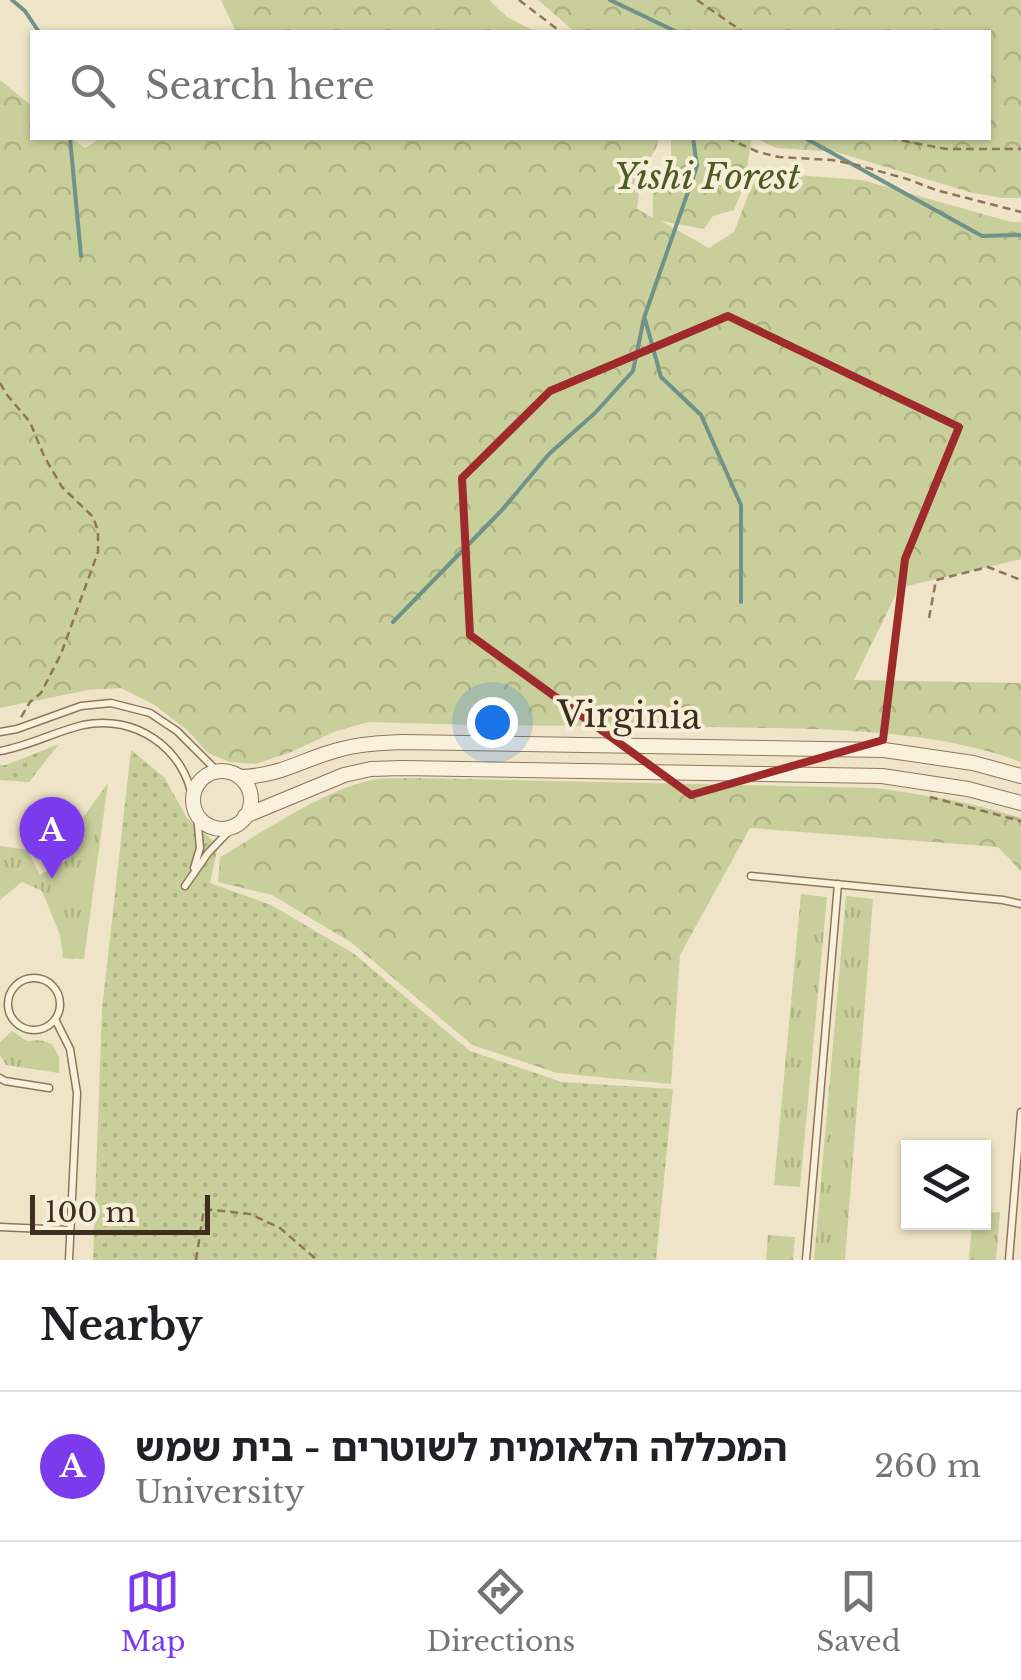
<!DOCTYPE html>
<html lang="en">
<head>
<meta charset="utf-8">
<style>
  body { margin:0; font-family:"Libre Baskerville","Noto Sans Hebrew",serif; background:#f2f2f2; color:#202124 }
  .controls { position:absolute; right:30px; bottom:30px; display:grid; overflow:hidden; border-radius:0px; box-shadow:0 2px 8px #0004 }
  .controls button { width:90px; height:90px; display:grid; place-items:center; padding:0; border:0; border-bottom:2px solid #e0e0e0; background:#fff; color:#202124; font:50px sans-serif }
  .scale { position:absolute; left:30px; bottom:25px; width:180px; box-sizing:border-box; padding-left:10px; border:5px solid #3d2e20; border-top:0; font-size:28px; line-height:35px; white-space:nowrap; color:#3d2e20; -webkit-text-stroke:8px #f7eed8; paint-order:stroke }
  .you { position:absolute; left:492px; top:722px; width:35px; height:35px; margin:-25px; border:8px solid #fff; border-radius:50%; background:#1a73e8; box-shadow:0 0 0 15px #1a73e833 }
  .badge { display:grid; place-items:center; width:65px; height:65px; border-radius:50%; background:#7c3aed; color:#fff; font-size:32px; font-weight:700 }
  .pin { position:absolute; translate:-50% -82px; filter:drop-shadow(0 2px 5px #0008) }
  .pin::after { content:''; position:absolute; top:52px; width:35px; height:30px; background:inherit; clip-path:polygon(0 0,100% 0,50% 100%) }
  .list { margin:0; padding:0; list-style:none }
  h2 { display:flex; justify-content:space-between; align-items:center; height:130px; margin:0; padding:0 40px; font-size:42px }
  h2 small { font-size:32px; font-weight:400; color:#757577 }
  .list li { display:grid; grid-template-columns:65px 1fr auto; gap:30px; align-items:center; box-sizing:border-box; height:150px; padding:0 40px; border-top:2px solid #e0e0e0 }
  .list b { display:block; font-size:38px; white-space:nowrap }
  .list p { margin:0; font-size:32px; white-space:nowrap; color:#757577 }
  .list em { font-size:32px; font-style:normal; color:#757577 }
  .icon { flex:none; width:55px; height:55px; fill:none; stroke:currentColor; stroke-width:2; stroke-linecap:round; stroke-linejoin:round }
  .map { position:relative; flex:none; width:1021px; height:1260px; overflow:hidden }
  .search { position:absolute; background:#fff; box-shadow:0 2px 8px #0004; left:30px; right:30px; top:30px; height:110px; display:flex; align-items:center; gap:25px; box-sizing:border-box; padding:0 35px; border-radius:0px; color:#757577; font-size:38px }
  .sheet { height:280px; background:#fff }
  nav { display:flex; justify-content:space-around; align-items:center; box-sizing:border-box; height:140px; border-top:2px solid #e0e0e0; background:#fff; font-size:28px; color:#757577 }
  nav a { display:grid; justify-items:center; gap:5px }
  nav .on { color:#7c3aed }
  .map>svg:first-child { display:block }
  .grass { fill:url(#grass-dots) }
  .forest { fill:url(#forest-crowns) }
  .park { fill:url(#park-tufts) }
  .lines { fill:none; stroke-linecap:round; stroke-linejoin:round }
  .stream { stroke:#6f938a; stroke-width:4 }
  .service-casing { stroke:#8d765c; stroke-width:9 }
  .minor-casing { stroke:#8d765c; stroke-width:16 }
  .path { stroke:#8d765c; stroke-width:2.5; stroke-dasharray:8 5; stroke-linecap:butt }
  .service { stroke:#faf1dc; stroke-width:6 }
  .minor { stroke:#faf1dc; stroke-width:14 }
  .marked { fill:none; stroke:#9e2a2b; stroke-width:8; stroke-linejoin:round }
  .labels { text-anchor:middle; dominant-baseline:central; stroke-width:8; stroke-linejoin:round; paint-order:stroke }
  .park-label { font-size:35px; font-style:italic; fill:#4d5a26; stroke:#f7eed8 }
  .street-label { font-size:35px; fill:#3d2e20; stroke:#f7eed8 }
</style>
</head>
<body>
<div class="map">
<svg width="1021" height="1260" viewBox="0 0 1021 1260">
  <defs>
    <pattern id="grass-dots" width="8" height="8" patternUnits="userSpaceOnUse" patternTransform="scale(2.5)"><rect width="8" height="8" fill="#c9cf9b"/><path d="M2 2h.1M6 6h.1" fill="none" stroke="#aeb285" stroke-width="1.8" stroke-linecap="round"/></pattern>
    <pattern id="forest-crowns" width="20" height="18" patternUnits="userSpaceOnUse" patternTransform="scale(2.5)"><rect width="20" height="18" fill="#c9cf9b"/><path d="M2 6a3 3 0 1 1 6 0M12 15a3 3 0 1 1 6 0" fill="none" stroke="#aeb285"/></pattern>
    <pattern id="park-tufts" width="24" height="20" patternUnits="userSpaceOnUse" patternTransform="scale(2.5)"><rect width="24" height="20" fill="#c9cf9b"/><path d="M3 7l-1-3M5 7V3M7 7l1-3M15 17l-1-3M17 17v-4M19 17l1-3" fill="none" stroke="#aeb285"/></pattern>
  </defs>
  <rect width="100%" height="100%" fill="#f0e4c8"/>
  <path class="grass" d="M59,744L29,782L0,780V765H6Z
    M131,750L164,777L187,818L218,845L210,883L271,905L353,953L470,1051L562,1082L673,1089L656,1260H93L102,1009Z"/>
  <path class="forest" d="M221,0H489L507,17L536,32H236Z
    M538,0H1021V198H1002L973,193L836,152L776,148L756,138H988V32H575Z
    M0,80L32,106V138H71L85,148L101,138H659L657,146L641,176L637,209L653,218V189L664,186L671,160V138H752L744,186L734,210L713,216L704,229L661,221L709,248L734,232L757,172L862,180L1011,222H1021V559L899,588L854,680L1021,683V762C928,727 810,729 711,727C597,726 482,726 368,722L334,732L291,752L256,764L230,762L208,753L187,730L153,704L121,688L88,690L0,708Z
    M415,778L875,788C925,795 973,802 1021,818V871L998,847L750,828L680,955L671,1084L557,1073L472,1045L352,943L272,895L218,882L220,857C264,831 318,794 367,781C382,777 399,779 415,778Z"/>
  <path class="park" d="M108,783L84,959L63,958L60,935L42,891L22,882L0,900V846L28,850L40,875L71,858L75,828Z
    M801,894L827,897L800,1187L774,1185Z
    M846,896L873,899L845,1260H814Z
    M12,1031L27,1041L40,1040L52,1044L59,1057V1073L6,1065L0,1055V1042Z
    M1000,1212L996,1260H969L972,1223L984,1222V1213Z
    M768,1235L795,1237L793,1260H766Z"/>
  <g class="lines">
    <path class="stream" d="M12,0L25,11L39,32
      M610,0L677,32
      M70,138L81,256
      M805,138L982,236L1021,235
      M645,319L661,377L701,415L741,505V602
      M393,622L502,510L549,454L595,413L633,371L644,318L697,166L693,138"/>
    <defs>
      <path id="service" d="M0,732L17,729L81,706L111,703L150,713L177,731L217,771
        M0,751C29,746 54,732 83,725C135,714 185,748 193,801
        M194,868L200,848L197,815
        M751,876L1003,900L1021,904
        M185,886L208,853L233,827
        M8 1004a26 26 0 1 1 52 0a26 26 0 1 1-52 0Z
        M55,1019L70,1049L77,1093L69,1260
        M0,1078L5,1081L49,1088
        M0,1227L70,1230
        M806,1260L838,884
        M1009,1260L1021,1112"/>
      <path id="minor" d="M193 800a29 29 0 1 1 58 0a29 29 0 1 1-58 0Z
        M239,777C282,776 300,760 338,750C359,744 380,743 402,742L884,750L973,763L1021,776
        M245,816L344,775L371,769L402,768L882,776L968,789L1021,803"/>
    </defs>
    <use href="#service" class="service-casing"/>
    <use href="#minor" class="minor-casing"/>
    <path class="path" d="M519,0L561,32
      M697,0L743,32
      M727,138L758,152L779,157L832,160L857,165L907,179L936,190L1021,212
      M889,138L946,149H1021
      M0,383L7,395L30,422L44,456L62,487L93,517L98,531V552L61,654L41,693L30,702L20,719
      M929,618L936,580L988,567L1021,580
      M930,797L1021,821
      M196,1260L204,1209L250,1214L280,1228L317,1260"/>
    <use href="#service" class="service"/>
    <use href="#minor" class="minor"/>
  </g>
  <path class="marked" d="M728,316L959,427L905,559L883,740L691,795L470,635L462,478L550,391Z"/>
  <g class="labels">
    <g class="park-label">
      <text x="707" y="176">Yishi Forest</text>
    </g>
    <g class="street-label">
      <text transform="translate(629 715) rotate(1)">Virginia</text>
    </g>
  </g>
</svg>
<div class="controls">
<button><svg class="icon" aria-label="layers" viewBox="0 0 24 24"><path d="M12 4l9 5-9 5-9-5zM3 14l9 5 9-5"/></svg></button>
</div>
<div class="scale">100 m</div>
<div class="you"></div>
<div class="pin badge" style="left:52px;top:879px">A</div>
<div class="search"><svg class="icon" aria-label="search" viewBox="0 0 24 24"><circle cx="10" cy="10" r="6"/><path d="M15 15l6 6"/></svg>Search here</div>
</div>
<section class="sheet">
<h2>Nearby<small></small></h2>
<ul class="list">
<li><span class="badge">A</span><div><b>המכללה הלאומית לשוטרים - בית שמש</b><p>University</p></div><em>260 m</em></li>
</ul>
</section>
<nav>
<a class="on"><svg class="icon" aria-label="map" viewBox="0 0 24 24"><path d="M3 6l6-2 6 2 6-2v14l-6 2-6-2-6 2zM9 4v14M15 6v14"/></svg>Map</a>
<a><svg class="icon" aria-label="directions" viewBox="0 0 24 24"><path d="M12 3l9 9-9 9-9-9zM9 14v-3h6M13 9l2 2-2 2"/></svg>Directions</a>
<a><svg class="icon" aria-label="saved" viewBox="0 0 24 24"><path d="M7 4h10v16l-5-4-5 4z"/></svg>Saved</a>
</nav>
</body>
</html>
